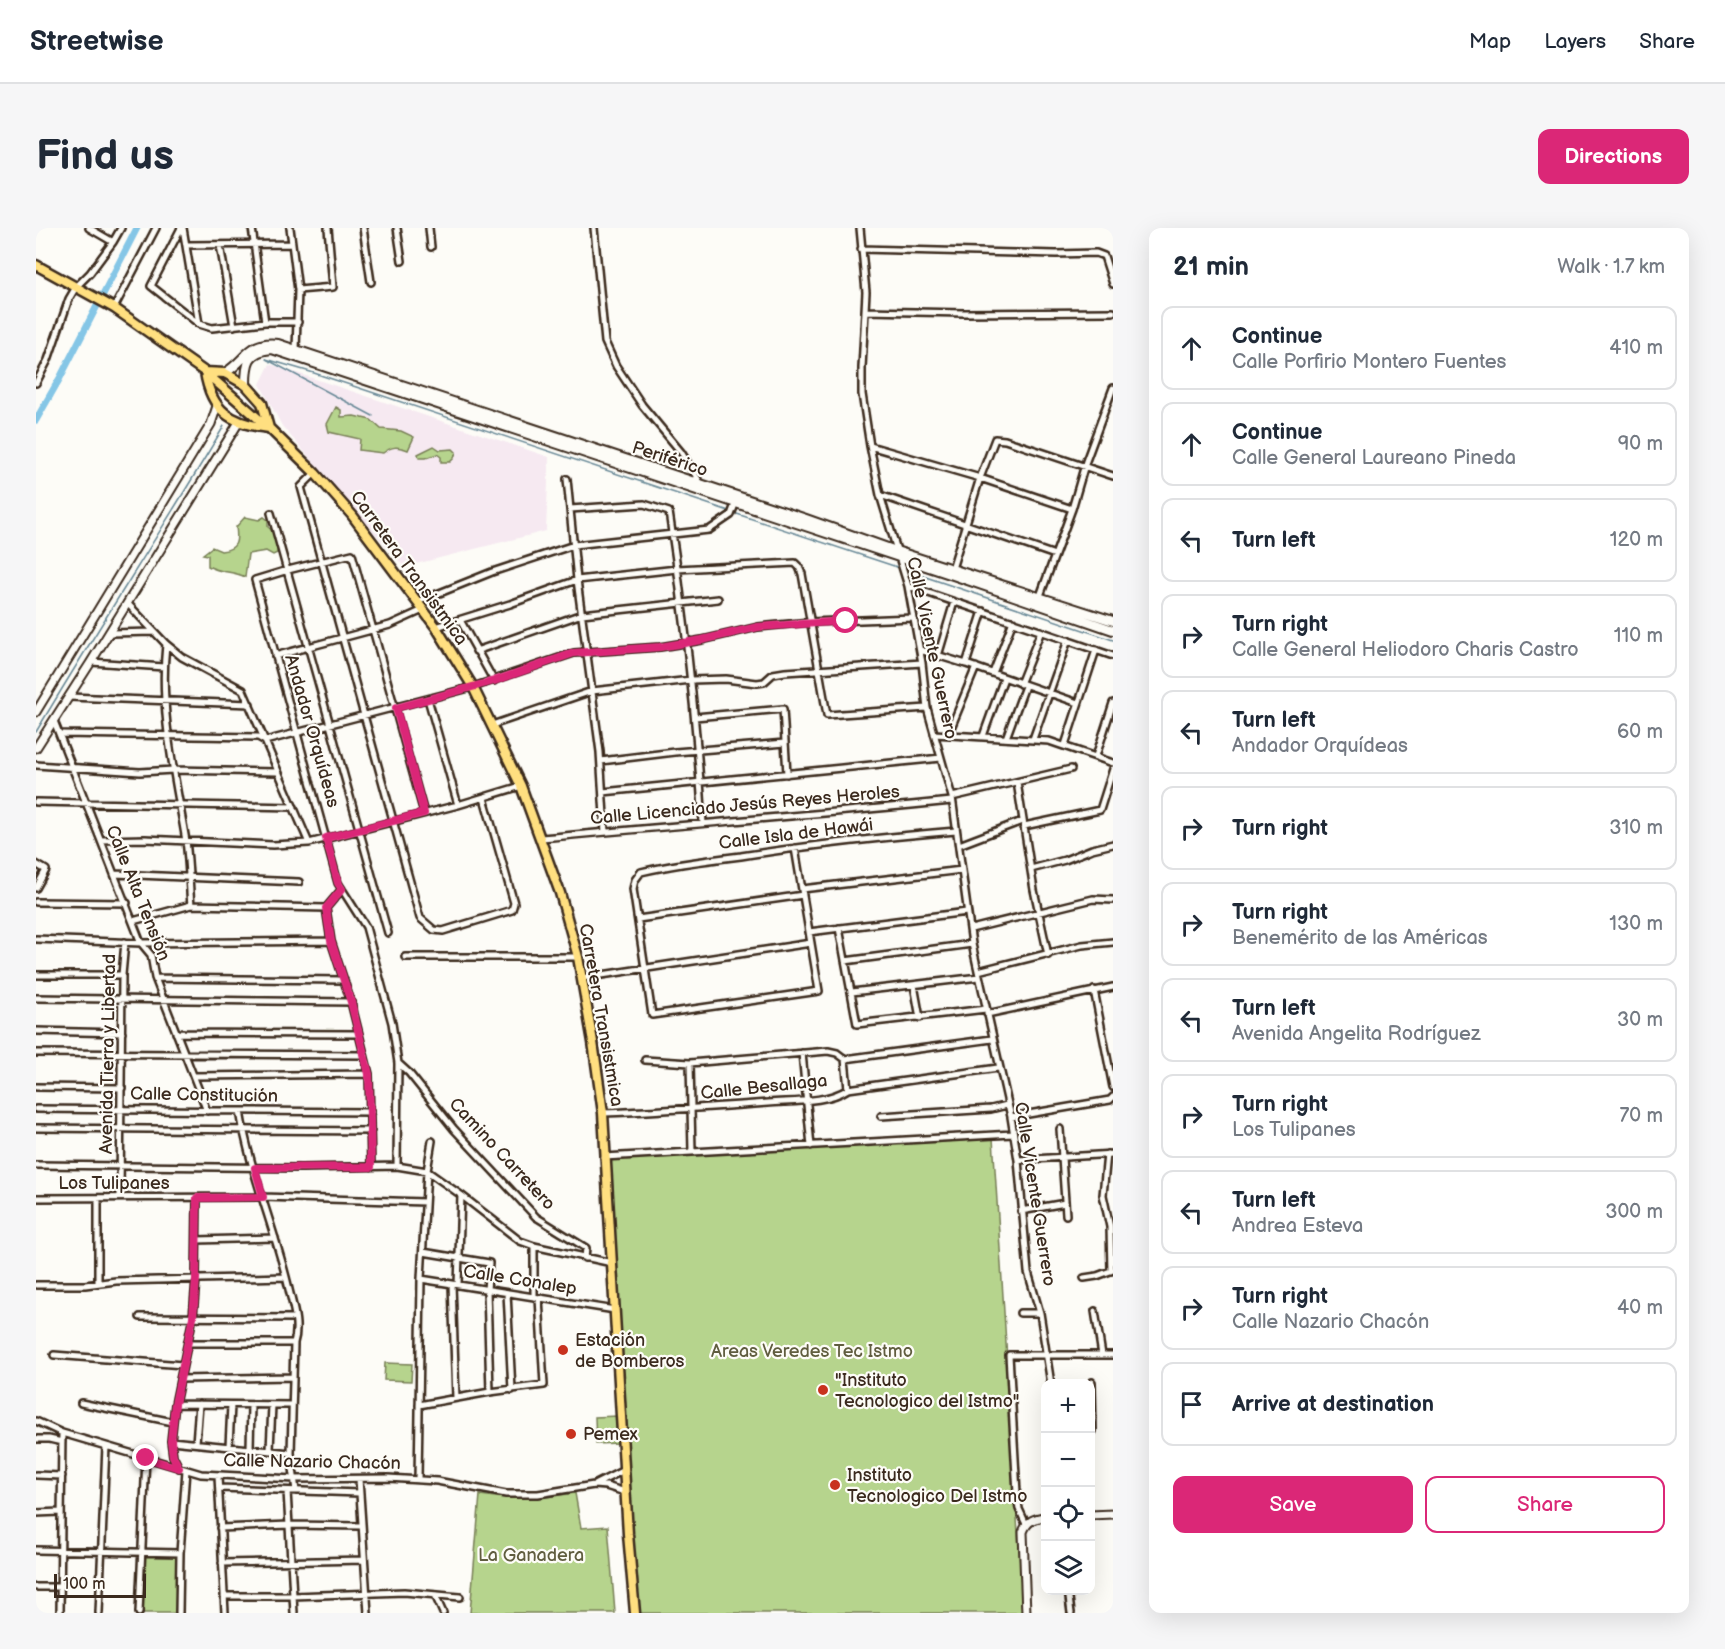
<!DOCTYPE html>
<html lang="en">
<head>
<meta charset="utf-8">
<style>
  body { margin:0; font-family:"Balsamiq Sans",sans-serif; background:#f6f6f7; color:#1f2937 }
  .controls { position:absolute; right:18px; bottom:18px; display:grid; overflow:hidden; border-radius:12px; box-shadow:0 6px 24px #0002 }
  .controls button { width:54px; height:54px; display:grid; place-items:center; padding:0; border:0; border-bottom:2px solid #e0e1e3; background:#fff; color:#1f2937; font:30px sans-serif }
  .scale { position:absolute; left:18px; bottom:15px; width:92px; box-sizing:border-box; padding-left:6px; border:3px solid #3b2a1e; border-top:0; font-size:16px; line-height:21px; white-space:nowrap; color:#3b2a1e; -webkit-text-stroke:4px #fdfcf7; paint-order:stroke }
  .stop { position:absolute; width:18px; height:18px; margin:-14px; border:4px solid #db2777; border-radius:50%; background:#fff }
  .stop.end { background:#db2777; border-color:#fff; box-shadow:0 2px 6px #0008 }
  .list { margin:0; padding:0; list-style:none }
  h2 { display:flex; justify-content:space-between; align-items:center; height:78px; margin:0; padding:0 24px; font-size:26px }
  h2 small { font-size:20px; font-weight:400; color:#747a83 }
  .list li { display:grid; grid-template-columns:39px 1fr auto; gap:18px; align-items:center; box-sizing:border-box; height:84px; margin:0 12px 12px; padding:0 12px; border:2px solid #e0e1e3; border-radius:12px }
  .list b { display:block; font-size:22px; white-space:nowrap }
  .list p { margin:0; font-size:20px; white-space:nowrap; color:#747a83 }
  .list em { font-size:20px; font-style:normal; color:#747a83 }
  .actions { display:flex; gap:12px; padding:18px 24px }
  .actions a { flex:1; padding:14px 0; border:2px solid #db2777; border-radius:12px; text-align:center; font-size:21px; color:#db2777 }
  .actions .main { background:#db2777; color:#fff }
  .icon { flex:none; width:33px; height:33px; fill:none; stroke:currentColor; stroke-width:2; stroke-linecap:round; stroke-linejoin:round }
  .map { position:relative; flex:none; width:1077px; height:1385px; overflow:hidden; border-radius:12px }
  header { display:flex; align-items:center; gap:36px; box-sizing:border-box; height:84px; padding:0 30px; background:#fff; border-bottom:2px solid #e0e1e3 }
  header strong { font-size:28px }
  nav { display:flex; gap:33px; margin-inline-start:auto; font-size:21px }
  .intro { display:flex; align-items:center; justify-content:space-between; box-sizing:border-box; height:144px; padding:0 36px }
  h1 { margin:0; font-size:42px }
  .button { padding:15px 27px; border-radius:12px; background:#db2777; color:#fff; font-size:21px; font-weight:700 }
  main { display:flex; gap:36px; padding:0 36px }
  aside { flex:1; background:#fff; border-radius:12px; box-shadow:0 6px 24px #0002 }
  .map>svg:first-child { display:block }
  .built { fill:#f6e9f1 }
  .green { fill:#b6d48d; stroke:#787f56; stroke-width:1.5 }
  .lines { fill:none; stroke-linecap:round; stroke-linejoin:round }
  .stream { stroke:#678896; stroke-width:1.5 }
  .canal { stroke:#85c6e6; stroke-width:7 }
  .minor-casing { stroke:#3b2a1e; stroke-width:10 }
  .tertiary-casing { stroke:#3b2a1e; stroke-width:11 }
  .secondary-casing { stroke:#3b2a1e; stroke-width:12 }
  .primary-casing { stroke:#3b2a1e; stroke-width:13 }
  .minor { stroke:#fdfcf7; stroke-width:5 }
  .tertiary { stroke:#fdfcf7; stroke-width:7 }
  .secondary { stroke:#fdfcf7; stroke-width:8 }
  .primary { stroke:#ffdf80; stroke-width:8 }
  .route { stroke:#db2777; stroke-width:8 }
  .poi-dot { fill:#c8321e; stroke:#fdfcf7; stroke-width:2 }
  .labels { text-anchor:middle; dominant-baseline:central; stroke-width:4.5; stroke-linejoin:round; paint-order:stroke }
  .street-label { font-size:18px; fill:#3b2a1e; stroke:#fdfcf7 }
  .poi-label { font-size:18px; fill:#3b2a1e; stroke:#fdfcf7; text-anchor:start }
  .park-label { font-size:18px; fill:#605d3f; stroke:#fdfcf7 }
</style>
</head>
<body>
<header>
<strong>Streetwise</strong>
<nav><a>Map</a><a>Layers</a><a>Share</a></nav>
</header>
<div class="intro"><h1>Find us</h1><a class="button">Directions</a></div>
<main>
<div class="map">
<svg width="1077" height="1385" viewBox="0 0 1077 1385">
  <rect width="100%" height="100%" fill="#fdfcf7"/>
  <filter id="ink" filterUnits="userSpaceOnUse"><feTurbulence type="fractalNoise" baseFrequency=".0167" numOctaves="2"/><feDisplacementMap in="SourceGraphic" scale="12" xChannelSelector="R" yChannelSelector="G"/><feConvolveMatrix kernelMatrix="1 2 1 2 8 2 1 2 1" color-interpolation-filters="sRGB"/></filter>
  <g filter="url(#ink)">
    <path class="built" d="M234,136L513,229L510,303L368,339L246,198L224,156Z"/>
    <path class="green" d="M300,179L305,182V189L318,188L335,192L345,201L365,203L378,209L372,222C361,218 356,218 347,225L323,222L324,211L293,204L291,196Z
      M398,218L404,222L417,221L420,224L418,230L414,234H405V229L401,226L390,230H383L382,226Z
      M209,289L223,292L228,289L232,292V299C241,306 242,314 241,325L237,327L230,323L212,326L209,349C197,343 184,345 172,338V327L167,326L176,319L185,323C202,321 202,313 200,299Z
      M957,910L987,1385H599L568,929Z
      M349,1135L376,1136L375,1153L348,1152Z
      M581,1188L582,1215L560,1216L559,1189Z
      M539,1265L545,1300L572,1298L579,1385H434L444,1267C479,1273 505,1270 539,1265Z
      M106,1325H144L143,1385H103Z"/>
    <g class="lines">
      <path class="stream" d="M337,188L230,131L278,145L693,283
        M698,285L864,340
        M869,342L1077,412
        M0,504C61,401 127,301 188,198"/>
      <path class="canal" d="M0,192L24,150L101,0"/>
      <defs>
        <path id="minor" d="M53,0L77,14
          M145,0L115,58L163,96L176,100L229,94H262
          M147,0L163,96
          M216,0L229,94
          M254,0L262,62L260,122
          M327,0L335,54
          M361,0L366,33
          M393,0L395,19
          M558,0L569,114L580,138L606,177L645,224L665,256
          M824,0L830,64L826,140V166L834,218L844,267L872,358L886,435L891,480L916,569L936,716L975,889L982,932L992,1044L1004,1085L1015,1156
          M150,17L256,16
          M184,17L198,98
          M825,21L1020,26L1060,25L1068,28L1077,56
          M262,62L297,59L292,0
          M78,80L120,0
          M830,83L928,85L1077,84
          M0,155L12,132L33,71L40,59L54,45L77,14L85,0
          M834,218L944,250L1036,281L1004,368
          M279,245L265,259L384,690L398,702L407,703L476,682L478,675L448,570
          M531,251L541,352L564,524L569,604
          M844,267L1019,327
          M534,281L608,276L633,284C649,387 660,490 667,595
          M1036,281L1050,233L1077,160
          M235,285L352,705
          M915,344L944,250L959,211L969,212L1077,248
          M872,358L1077,428
          M381,374L456,344L538,317L673,302L695,287L701,271
          M91,375L130,416L146,429L207,462L273,615
          M424,392L458,453
          M400,399L474,376L541,352L641,341L759,335L763,339L766,346L791,487L891,480
          M74,405L118,404
          M130,416C123,483 139,547 150,613C153,634 153,656 155,677
          M884,422L930,436L1042,475
          M440,423L546,386L682,371
          M239,428L354,397L387,382
          M902,428L918,374
          M55,434L128,439
          M930,436L947,383
          M957,445L977,393
          M984,456L1005,403
          M33,469L214,476
          M392,471L422,577
          M659,489L747,481L751,546
          M18,493L105,715L115,727L119,750L171,883
          M456,497L556,463L655,452L690,451L721,455L728,454L737,446L749,444L886,435
          M25,506L222,509L229,513L437,459L538,425L624,419L666,412L722,399L774,394L877,390
          M898,506L1013,513L1077,535
          M912,507L940,439
          M947,508L968,450
          M970,510L989,458
          M997,511L1032,412
          M1029,517L1060,422
          M1060,528L1077,475
          M565,533L639,524L749,515
          M0,537L104,544L137,542L242,544
          M981,554L998,662L1012,727
          M567,564L905,530
          M916,569L1035,541
          M0,574L258,579
          M988,598L1064,582L1077,541
          M505,610C642,597 779,587 916,573
          M65,612L109,611L237,617L273,615L422,577L485,558
          M923,617L986,593
          M759,620L783,763L616,787L597,661L599,652L605,644C638,636 671,632 705,628C776,617 848,609 920,603
          M0,636L10,642L0,660
          M995,641L1029,632L1056,621L1077,616
          M79,646L263,654
          M306,661L290,680L295,713L315,774L333,846L335,939
          M766,661L926,642
          M0,674L91,675
          M602,691L767,667
          M97,693L155,677L290,680
          M803,700L821,796L950,781
          M935,701L1057,671L1077,672
          M773,704L931,684
          M0,711L105,715L295,713
          M369,729H542
          M809,733L936,716
          M942,743L1046,717L1077,714
          M0,747H86
          M119,750L308,752
          M546,750L775,715
          M878,757L884,790
          M1058,762L1077,859
          M816,764L943,749
          M0,770L315,774
          M951,786L1077,759
          M0,803L86,805
          M140,805L323,806
          M0,825L328,827
          M766,825L775,918
          M809,831L956,811
          M609,832L654,835L792,823L801,825L809,831L812,861
          M362,835L373,845L418,901L500,989L550,1020L549,1030
          M654,835L656,924
          M158,848L333,846
          M0,859L86,860
          M0,881L335,884
          M204,883C213,940 238,999 252,1057C256,1076 264,1096 258,1115L255,1225L260,1263
          M567,885C622,883 677,879 732,875C757,873 791,875 812,861L962,840
          M845,888L955,881L971,877
          M975,889L1074,872L1077,869
          M0,900L335,903
          M1024,901L1030,987
          M1071,926L1067,967L1074,999L1075,1043
          M568,929L977,906
          M982,932L1077,926
          M0,937L266,940L361,938L391,943L425,967L484,1013L498,1018L576,1035
          M361,938L362,835L356,795L330,699L302,655L219,352L252,342L316,326L388,585
          M0,970L227,969L389,974
          M84,970L86,747L89,714
          M985,983L1029,975
          M161,1012L239,1010
          M387,1024L453,1035L451,1062L454,1164
          M1048,1050L1061,1048L1077,1042
          M385,1051L579,1082
          M62,1055V970
          M416,1056L420,1170
          M0,1057H49L80,1053L250,1049
          M422,1057L425,967
          M471,1065L476,1162
          M498,1069V1018
          M1059,1083L1066,1127
          M984,1085H1004
          M104,1089L259,1090
          M153,1115H258
          M18,1127L147,1137
          M144,1151L256,1149
          M45,1175L137,1194
          M139,1176L256,1177
          M383,1177L454,1164L508,1157L503,1070
          M0,1193L26,1205L165,1246L258,1251L352,1250L401,1253L470,1266H502L558,1257L570,1258L589,1264
          M1054,1203H1057L1056,1154
          M0,1211H13L26,1214
          M135,1213L255,1225
          M160,1215L163,1176
          M193,1218L195,1177
          M214,1220L215,1177
          M234,1222L236,1177
          M143,1240L137,1228L135,1213L139,1176L157,1089L160,1051L161,970
          M0,1247L26,1248
          M182,1248L189,1385
          M323,1251L332,1385
          M382,1252L385,1051L391,943L396,913
          M560,1256L588,1242
          M183,1260L323,1265
          M251,1263L258,1385
          M0,1285L25,1284
          M990,1296L983,1281L981,1265L973,1127H1077
          M184,1300L253,1297L325,1298
          M0,1322L144,1325
          M186,1335L328,1332
          M0,1359H25
          M1032,1362L1035,1385
          M399,1367L407,1385
          M188,1368H257L368,1364L424,1369
          M24,1385L26,1205
          M63,1385L70,1218
          M103,1385L110,1230
          M143,1385L144,1325L150,1242"/>
        <path id="tertiary" d="M0,484L175,196L181,178
          M0,520L55,434L203,194
          M1054,1287L1077,1286
          M990,1385L987,1304C991,1293 998,1290 1010,1289"/>
        <path id="secondary" d="M189,145C211,132 213,112 242,116L770,291L860,323L1077,393
          M210,157C210,136 211,123 236,121L914,346L1077,402"/>
        <path id="primary" d="M0,37L78,80L169,144L233,200L279,245L316,287L400,399L437,459L485,558L524,665L542,729L557,814L567,885L592,1306L599,1385
          M169,144L189,145L210,157L226,175L233,200C195,196 175,183 169,144Z"/>
      </defs>
      <use href="#minor" class="minor-casing"/>
      <use href="#tertiary" class="tertiary-casing"/>
      <use href="#secondary" class="secondary-casing"/>
      <use href="#primary" class="primary-casing"/>
      <use href="#minor" class="minor"/>
      <use href="#tertiary" class="tertiary"/>
      <use href="#secondary" class="secondary"/>
      <use href="#primary" class="primary"/>
    </g>
  </g>
  <g class="lines" filter="url(#ink)">
    <path class="route" d="M110,1230L143,1240L137,1228L135,1213L139,1176L157,1089L160,1051L161,970L227,969L219,940L335,939L333,846L315,774L295,713L290,680L306,661L302,655L290,610L388,585L360,480L458,453L538,425L624,419L666,412L722,399L810,393"/>
  </g>
  <g class="poi-dot">
    <circle cx="527" cy="1122" r="6"/>
    <circle cx="787" cy="1162" r="6"/>
    <circle cx="535" cy="1206" r="6"/>
    <circle cx="799" cy="1257" r="6"/>
  </g>
  <g class="labels">
    <g class="street-label">
      <text transform="translate(634 231) rotate(18)">Periférico</text>
      <text transform="translate(373 340) rotate(54)">Carretera Transistmica</text>
      <text transform="translate(896 420) rotate(78)">Calle Vicente Guerrero</text>
      <text transform="translate(276 503) rotate(74)">Andador Orquídeas</text>
      <text transform="translate(709 577) rotate(-5)">Calle Licenciado Jesús Reyes Heroles</text>
      <text transform="translate(760 606) rotate(-7)">Calle Isla de Hawái</text>
      <text transform="translate(102 665) rotate(68)">Calle Alta Tensión</text>
      <text transform="translate(565 787) rotate(80)">Carretera Transistmica</text>
      <text transform="translate(72 826) rotate(-89)">Avenida Tierra y Libertad</text>
      <text transform="translate(728 859) rotate(-6)">Calle Besallaga</text>
      <text transform="translate(168 867) rotate(1)">Calle Constitución</text>
      <text transform="translate(466 926) rotate(47)">Camino Carretero</text>
      <text x="78" y="955">Los Tulipanes</text>
      <text transform="translate(999 966) rotate(81)">Calle Vicente Guerrero</text>
      <text transform="translate(484 1052) rotate(9)">Calle Conalep</text>
      <text transform="translate(276 1234) rotate(1)">Calle Nazario Chacón</text>
    </g>
    <g class="poi-label">
      <text x="539" y="1112">Estación<tspan x="539" dy="21">de Bomberos</tspan></text>
      <text x="799" y="1152">"Instituto<tspan x="799" dy="21">Tecnologico del Istmo"</tspan></text>
      <text x="547" y="1206">Pemex</text>
      <text x="811" y="1247">Instituto<tspan x="811" dy="21">Tecnologico Del Istmo</tspan></text>
    </g>
    <g class="park-label">
      <text x="776" y="1123">Areas Veredes Tec Istmo</text>
      <text x="495" y="1327">La Ganadera</text>
    </g>
  </g>
</svg>
<div class="controls">
<button>+</button>
<button>−</button>
<button><svg class="icon" aria-label="locate" viewBox="0 0 24 24"><circle cx="12" cy="12" r="6"/><path d="M12 2v4M12 18v4M2 12h4M18 12h4"/></svg></button>
<button><svg class="icon" aria-label="layers" viewBox="0 0 24 24"><path d="M12 4l9 5-9 5-9-5zM3 14l9 5 9-5"/></svg></button>
</div>
<div class="scale">100 m</div>
<div class="stop" style="left:810px;top:393px"></div>
<div class="stop end" style="left:110px;top:1230px"></div>
</div>
<aside>
<h2>21 min<small>Walk · 1.7 km</small></h2>
<ul class="list">
<li><svg class="icon" aria-label="ahead" viewBox="0 0 24 24"><path d="M12 20V5M6 11l6-6 6 6"/></svg><div><b>Continue</b><p>Calle Porfirio Montero Fuentes</p></div><em>410 m</em></li>
<li><svg class="icon" aria-label="ahead" viewBox="0 0 24 24"><path d="M12 20V5M6 11l6-6 6 6"/></svg><div><b>Continue</b><p>Calle General Laureano Pineda</p></div><em>90 m</em></li>
<li><svg class="icon" aria-label="left" viewBox="0 0 24 24"><path d="M17 20v-9H6M10 6l-5 5 5 5"/></svg><div><b>Turn left</b></div><em>120 m</em></li>
<li><svg class="icon" aria-label="right" viewBox="0 0 24 24"><path d="M7 20v-9h11M14 6l5 5-5 5"/></svg><div><b>Turn right</b><p>Calle General Heliodoro Charis Castro</p></div><em>110 m</em></li>
<li><svg class="icon" aria-label="left" viewBox="0 0 24 24"><path d="M17 20v-9H6M10 6l-5 5 5 5"/></svg><div><b>Turn left</b><p>Andador Orquídeas</p></div><em>60 m</em></li>
<li><svg class="icon" aria-label="right" viewBox="0 0 24 24"><path d="M7 20v-9h11M14 6l5 5-5 5"/></svg><div><b>Turn right</b></div><em>310 m</em></li>
<li><svg class="icon" aria-label="right" viewBox="0 0 24 24"><path d="M7 20v-9h11M14 6l5 5-5 5"/></svg><div><b>Turn right</b><p>Benemérito de las Américas</p></div><em>130 m</em></li>
<li><svg class="icon" aria-label="left" viewBox="0 0 24 24"><path d="M17 20v-9H6M10 6l-5 5 5 5"/></svg><div><b>Turn left</b><p>Avenida Angelita Rodríguez</p></div><em>30 m</em></li>
<li><svg class="icon" aria-label="right" viewBox="0 0 24 24"><path d="M7 20v-9h11M14 6l5 5-5 5"/></svg><div><b>Turn right</b><p>Los Tulipanes</p></div><em>70 m</em></li>
<li><svg class="icon" aria-label="left" viewBox="0 0 24 24"><path d="M17 20v-9H6M10 6l-5 5 5 5"/></svg><div><b>Turn left</b><p>Andrea Esteva</p></div><em>300 m</em></li>
<li><svg class="icon" aria-label="right" viewBox="0 0 24 24"><path d="M7 20v-9h11M14 6l5 5-5 5"/></svg><div><b>Turn right</b><p>Calle Nazario Chacón</p></div><em>40 m</em></li>
<li><svg class="icon" aria-label="arrive" viewBox="0 0 24 24"><path d="M6 21V4h12l-3 4 3 4H6"/></svg><div><b>Arrive at destination</b></div></li>
</ul>
<div class="actions"><a class="main">Save</a><a>Share</a></div>
</aside>
</main>
</body>
</html>
